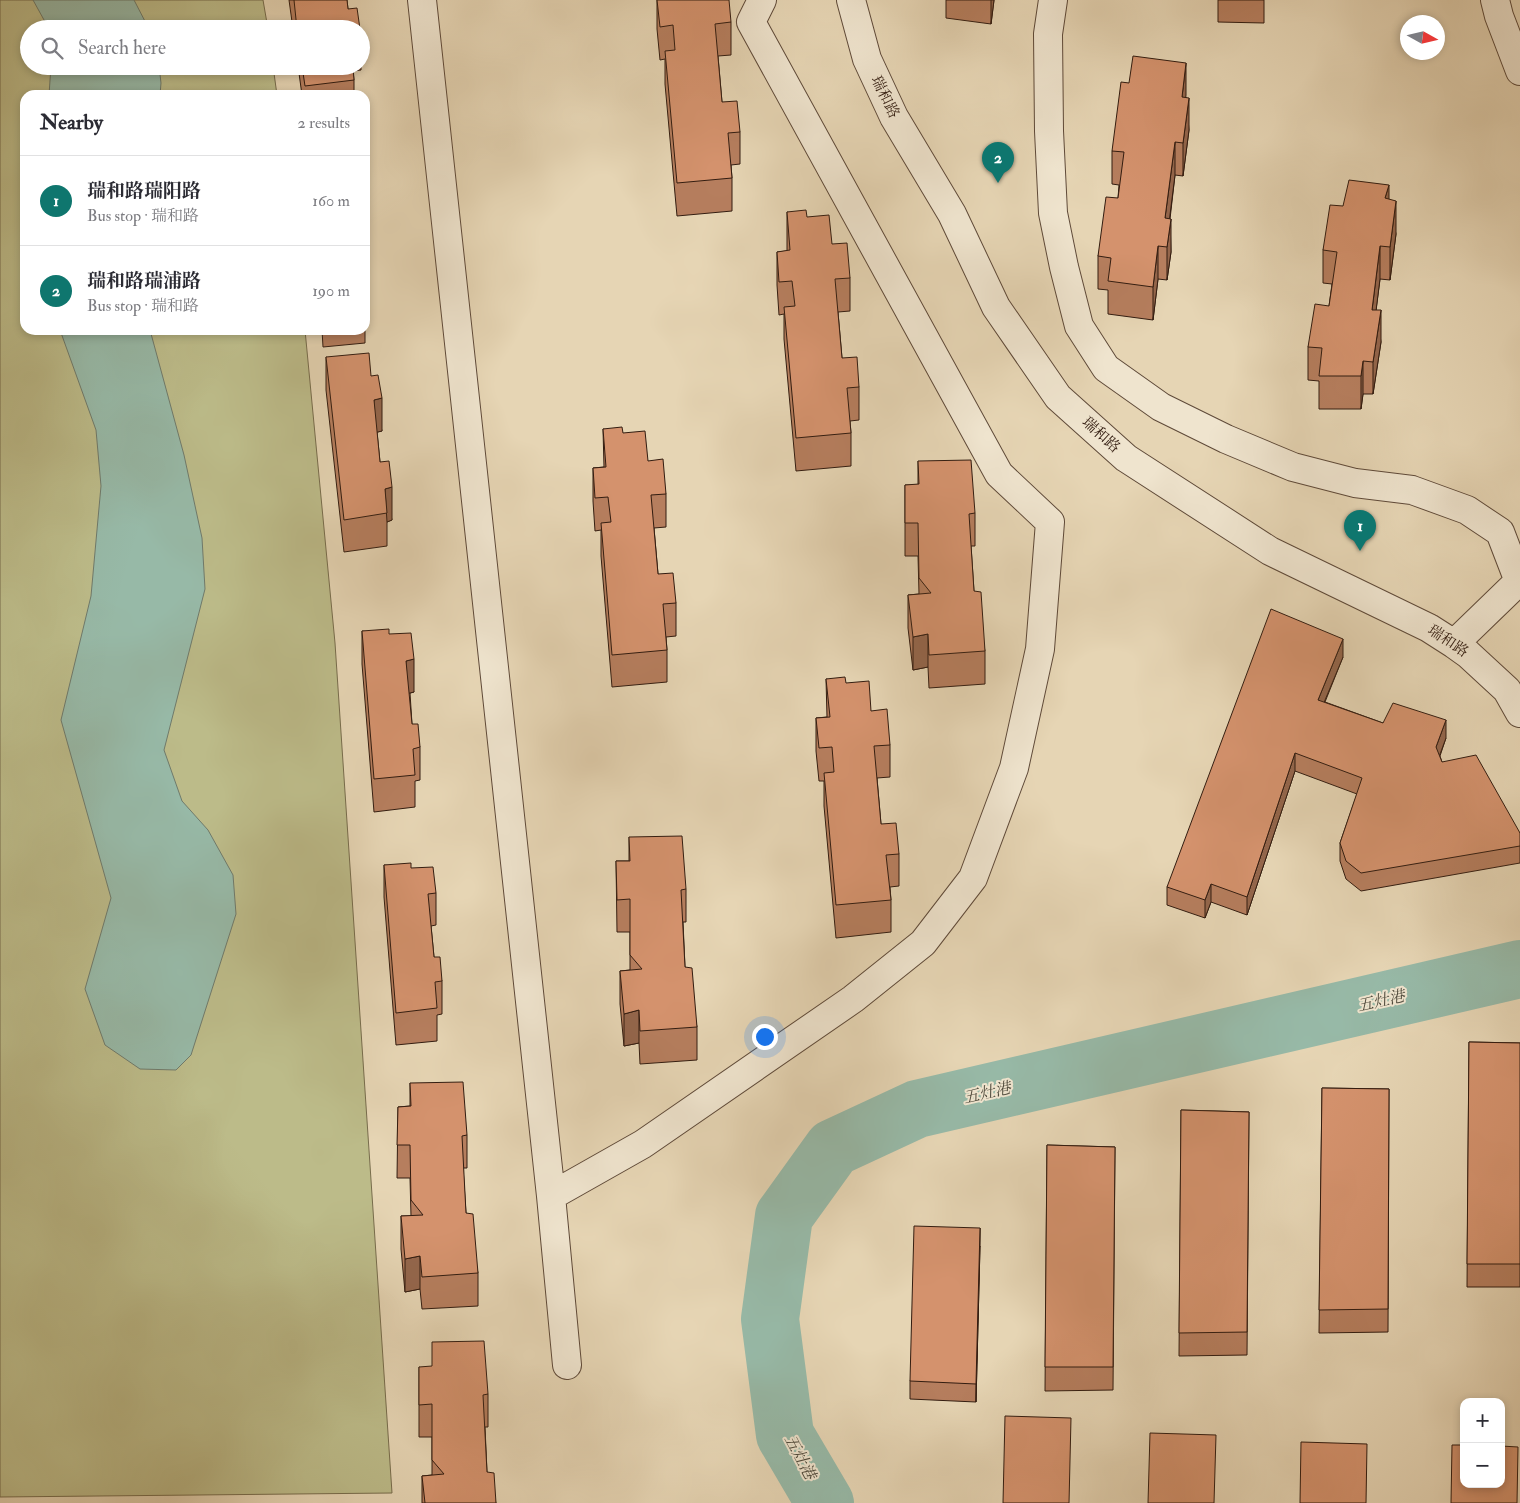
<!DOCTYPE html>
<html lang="en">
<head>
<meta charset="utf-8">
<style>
  body { margin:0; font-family:"IM FELL Double Pica","Noto Serif SC",serif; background:#f7f7f7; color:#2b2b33 }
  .controls { position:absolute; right:15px; bottom:15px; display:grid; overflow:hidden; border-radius:10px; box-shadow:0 2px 8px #0003 }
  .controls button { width:45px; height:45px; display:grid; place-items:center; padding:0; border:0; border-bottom:1px solid #e1e1e2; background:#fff; color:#2b2b33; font:25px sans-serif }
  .compass { position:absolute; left:1400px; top:15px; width:45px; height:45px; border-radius:50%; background:#fff; box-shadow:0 2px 8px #0003; rotate:98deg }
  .you { position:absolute; left:764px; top:1036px; width:18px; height:18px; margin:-12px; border:4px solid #fff; border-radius:50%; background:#1a73e8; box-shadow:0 0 0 8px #1a73e833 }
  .badge { display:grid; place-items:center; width:32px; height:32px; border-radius:50%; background:#0f766e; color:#fff; font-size:16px; font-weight:700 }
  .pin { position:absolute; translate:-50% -41px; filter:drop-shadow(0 1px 2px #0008) }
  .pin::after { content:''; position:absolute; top:26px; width:18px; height:15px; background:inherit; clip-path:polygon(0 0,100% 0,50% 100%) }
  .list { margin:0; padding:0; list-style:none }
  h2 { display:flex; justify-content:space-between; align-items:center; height:65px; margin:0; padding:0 20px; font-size:21px }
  h2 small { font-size:16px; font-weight:400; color:#7c7c81 }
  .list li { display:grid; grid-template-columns:32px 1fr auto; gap:15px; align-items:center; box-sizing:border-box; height:90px; padding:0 20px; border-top:1px solid #e1e1e2 }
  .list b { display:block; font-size:19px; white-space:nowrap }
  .list p { margin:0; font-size:16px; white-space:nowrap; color:#7c7c81 }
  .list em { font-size:16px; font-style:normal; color:#7c7c81 }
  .icon { flex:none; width:28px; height:28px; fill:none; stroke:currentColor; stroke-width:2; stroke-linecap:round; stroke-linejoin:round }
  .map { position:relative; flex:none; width:1520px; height:1503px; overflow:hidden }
  .search { position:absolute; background:#fff; box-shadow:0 2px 8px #0003; left:20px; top:20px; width:350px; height:55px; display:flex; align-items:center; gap:12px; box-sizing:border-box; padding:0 18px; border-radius:28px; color:#7c7c81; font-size:19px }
  .panel { position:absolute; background:#fff; box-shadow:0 2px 8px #0003; left:20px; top:90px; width:350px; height:245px; border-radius:15px }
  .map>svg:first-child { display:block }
  .green { fill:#bcbb89; stroke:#776c4c }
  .water { fill:#97b9a7; stroke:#6f7a6b }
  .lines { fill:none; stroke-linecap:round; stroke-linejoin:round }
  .river { stroke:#97b9a7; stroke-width:58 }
  .minor-casing { stroke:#5f4a39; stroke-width:30 }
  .minor { stroke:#efe4ce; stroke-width:28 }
  .wall { fill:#b67e5e; stroke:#321c10 }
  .shaded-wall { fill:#94664c; stroke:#321c10 }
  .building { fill:#d4926d; stroke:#321c10 }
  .labels { text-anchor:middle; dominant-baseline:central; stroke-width:4; stroke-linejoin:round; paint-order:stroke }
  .street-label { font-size:15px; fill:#321c10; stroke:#efe4ce }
  .water-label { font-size:16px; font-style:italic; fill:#504b3d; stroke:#efe4ce }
</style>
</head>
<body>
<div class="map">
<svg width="1520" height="1503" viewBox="0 0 1520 1503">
  <rect width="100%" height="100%" fill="#e6d5b4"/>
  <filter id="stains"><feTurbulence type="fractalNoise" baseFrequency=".004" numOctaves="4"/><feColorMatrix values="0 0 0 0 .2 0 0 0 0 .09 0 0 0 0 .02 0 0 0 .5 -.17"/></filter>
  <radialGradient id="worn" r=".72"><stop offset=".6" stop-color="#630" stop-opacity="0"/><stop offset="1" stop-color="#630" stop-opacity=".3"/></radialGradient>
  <path class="green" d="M0,0H263L268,29H29V66H273L277,95H25V330H305L335,643L392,1493L0,1497Z"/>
  <path class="water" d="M33,0H134L149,29H49Z
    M51,66H159L161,83L160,95H49Z
    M60,330H150L184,455L202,538L205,589L164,750L182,801L208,830L233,875L236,914L191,1055L176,1070L140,1069L105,1045L85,989L111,898L61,720L91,596L101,486L96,430Z"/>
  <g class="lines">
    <path class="river" d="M825,1503L785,1435L770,1319L784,1216L833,1148L917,1109L1520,969"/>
    <defs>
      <path id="minor" d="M422,0L551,1196
        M851,0L867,59L894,117L952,214L996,307L1058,397L1126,458L1270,551L1429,628L1454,644L1468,654L1507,690L1520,713
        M1053,0L1048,34L1049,131L1053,213L1064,267L1079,326L1106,368L1161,407L1226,439L1293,467L1355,483L1412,490L1467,510L1500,532L1520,584
        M1495,0L1499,16L1520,71
        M1454,644L1518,582
        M567,1365L551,1196L643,1144L853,999L923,943L973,878L1014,768L1040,649L1050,522L999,474L751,22L762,0"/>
    </defs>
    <use href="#minor" class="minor-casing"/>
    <use href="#minor" class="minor"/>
  </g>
  <path class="wall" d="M289,0H347L348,9L360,29H293Z
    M657,0L731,22V55L718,56L722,102L740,132V164L731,165L732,178V211L677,216L665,84V59L660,60L657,29Z
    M946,0H994L991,24L946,18Z
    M1218,0H1264V23L1218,22Z
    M298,66H361V70L353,71L354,80V95H302Z
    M1186,97L1189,130L1183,176L1175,175L1170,219L1171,252L1167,280L1158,279L1153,320L1108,314V290L1098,289V256L1118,198L1119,185L1112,184V151Z
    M1389,199L1396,234L1390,280L1380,279L1376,310L1381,342L1373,394H1363L1361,409H1319V381L1308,380V347L1329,306L1332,284L1323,283V250L1343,206Z
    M787,212L807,217L832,244L850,278V311L838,312L842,358L859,387V420L850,421L851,433V466L796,471L784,339V314L779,315L777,285V252L787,251Z
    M365,259L369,283V316H365Z
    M322,330H365V343L323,347Z
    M326,357L371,376L382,431L377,432L380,462L392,520L387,522V546L344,552L326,390Z
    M603,429L623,433L648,461L666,494V527L654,528L658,574L676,603V636L666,637L667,650V682L612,687L601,556V530L595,531L593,501V468L604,467Z
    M918,461L975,513V546H971L974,591L985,651V684L929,688L928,667L913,670L908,628V595L919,594L918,556H905V485H918Z
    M362,631L389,634L414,692L410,693L412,724L420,747V780L415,781V807L374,812L362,664Z
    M1343,657L1325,702L1383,723L1446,738L1440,756L1442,762L1520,833V863L1361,891L1346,879L1340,861V843L1357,794L1295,771L1247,915L1211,902L1205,918L1167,905V887Z
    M826,679L846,683L871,711L890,745V777L877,778L881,824L899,854V886L890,887L891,900V932L836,938L824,806V781H819L816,751V718L827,717Z
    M629,837L686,889V922H683L685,967L697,1027V1060L640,1064L639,1043L624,1046L620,1004V971L630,970V932H617L616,861H629Z
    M384,865L411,868L436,893V925L431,926L434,957L442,981V1014L437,1015V1041L396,1045L384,897Z
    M1469,1042L1520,1043V1287H1467Z
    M410,1083L467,1135V1168H463L466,1213L478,1273V1306L422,1309L420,1289L405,1292L401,1249V1216H411L410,1178H397L398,1107L410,1106Z
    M1322,1088L1389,1089L1388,1332L1319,1333Z
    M1181,1110L1249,1112L1247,1355L1179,1356Z
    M1047,1145L1115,1147L1113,1390L1045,1391Z
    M980,1246L976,1402L910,1399V1381Z
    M419,1367L488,1394V1427H485L487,1472L496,1503H422V1476L432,1475V1437H419Z"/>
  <path class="shaded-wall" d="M991,0H994L991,24Z
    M1186,63V95L1182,130V97Z
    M1189,98V130L1183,176V143Z
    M1175,142V175L1166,247L1165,218Z
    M1389,185V218L1385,198Z
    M1396,201V234L1390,280V247Z
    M1171,219V252L1167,280V247Z
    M1158,246V279L1153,320V287Z
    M1380,246V279L1372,343V310Z
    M1381,310V342L1373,394V362Z
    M1363,361V394L1361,409V376Z
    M382,398V431L374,433V400Z
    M392,487V520L387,522L385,489Z
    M928,634V667L913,670V637Z
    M1343,639V657L1318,717V700Z
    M414,659V692L406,694V661Z
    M1446,720V738L1436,765V747Z
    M1295,753V771L1247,915V897Z
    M1211,884V902L1205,918V900Z
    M639,1010V1043L624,1046V1014Z
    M980,1228V1246L976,1402V1384Z
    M420,1256V1289L405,1292V1259Z"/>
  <path class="building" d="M294,0H347L348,9L357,8L360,29H297Z
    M657,0H729L731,22L715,24L722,102L737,101L740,132L728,133L732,178L677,183L665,51L675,50L673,25L660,27Z
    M1133,56L1186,63L1182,97L1189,98L1183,143L1175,142L1165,218L1171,219L1167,247L1158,246L1153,287L1108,281L1111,258L1098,256L1106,197L1118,198L1124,152L1112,151L1121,82L1129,83Z
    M302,66H353L354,80L305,86Z
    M1349,180L1389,185L1385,198L1396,201L1390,247L1380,246L1372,310H1381L1373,362L1363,361L1361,376H1319L1322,348L1308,347L1315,304L1329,306L1337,252L1323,250L1330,205L1343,206Z
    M806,210L807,217L829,215L832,244L847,243L850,278L835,279L842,358L857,357L859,387L847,388L851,433L796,438L784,307L795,306L792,281L779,282L777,252L790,250L787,212Z
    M365,259H367L369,283H365Z
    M369,353L371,376L378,375L382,398L374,400L380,462L389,461L392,487L385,489L387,513L344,520L326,357Z
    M622,427L623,433L645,431L648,461L663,459L666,494L651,495L658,574L673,573L676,603L663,604L667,650L612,655L601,523L611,522L608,497L595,498L593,468L606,467L603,429Z
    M971,460L975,513L969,514L974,591L981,592L985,651L929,655L928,634L913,637L908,595L931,593L919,578L918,523H905V485L919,484L918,461Z
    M1271,609L1343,639L1318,700L1383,723L1393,703L1446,720L1436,747L1442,762L1476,755L1520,833V846L1361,873L1346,861L1340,843L1362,778L1295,753L1247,897L1211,884L1205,900L1167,887Z
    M389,629V634L411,633L414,659L406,661L412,724H418L420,747L413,749L415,775L374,779L362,631Z
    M845,677L846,683L869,681L871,711L887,709L890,745L874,746L881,824L896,823L899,854L886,855L891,900L836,905L824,773L834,772L832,747L819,748L816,718L830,717L826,679Z
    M682,836L686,889L681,890L685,967L692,968L697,1027L640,1031L639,1010L624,1014L620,971L642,969L630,955V899L617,900L616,861H630L629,837Z
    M411,863V868L433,867L436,893L428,894L434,957H440L442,981L435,982L437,1008L396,1013L384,865Z
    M1469,1042L1520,1043V1264H1467Z
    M463,1082L467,1135L462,1136L466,1213L473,1214L478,1273L422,1277L420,1256L405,1259L401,1216L423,1215L411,1200L410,1145H397L398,1107L411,1106L410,1083Z
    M1322,1088L1389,1089L1388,1309L1319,1310Z
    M1181,1110L1249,1112L1247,1332L1179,1333Z
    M1047,1145L1115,1147L1113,1367H1045Z
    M914,1226L980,1228L976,1384L910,1381Z
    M484,1341L488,1394L483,1395L487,1472L494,1473L496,1503H425L422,1476L444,1474L432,1460V1404L419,1405V1367L432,1366V1342Z
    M1005,1416L1071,1418L1069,1503H1003Z
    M1150,1433L1216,1435L1214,1503H1148Z
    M1301,1442L1367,1444L1366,1503H1300Z
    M1452,1445H1464V1484H1501V1446L1518,1447L1517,1503H1451Z"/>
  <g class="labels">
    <g class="street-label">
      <text transform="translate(885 97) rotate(64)">瑞和路</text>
      <text transform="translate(1101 435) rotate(42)">瑞和路</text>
      <text transform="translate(1448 641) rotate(34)">瑞和路</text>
    </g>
    <g class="water-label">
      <text transform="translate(1381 1001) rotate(-13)">五灶港</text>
      <text transform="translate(987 1093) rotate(-13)">五灶港</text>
      <text transform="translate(800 1457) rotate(62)">五灶港</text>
    </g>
  </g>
  <rect width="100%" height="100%" filter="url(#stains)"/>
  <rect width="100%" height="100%" fill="url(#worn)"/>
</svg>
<div class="controls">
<button>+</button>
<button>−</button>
</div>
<svg class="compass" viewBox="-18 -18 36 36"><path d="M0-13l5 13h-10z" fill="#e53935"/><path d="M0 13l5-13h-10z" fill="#7c7c81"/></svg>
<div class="you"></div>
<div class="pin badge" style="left:1360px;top:551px">1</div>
<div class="pin badge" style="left:998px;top:183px">2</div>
<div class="search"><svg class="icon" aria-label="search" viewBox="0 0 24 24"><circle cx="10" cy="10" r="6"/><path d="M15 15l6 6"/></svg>Search here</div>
<section class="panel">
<h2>Nearby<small>2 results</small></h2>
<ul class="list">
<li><span class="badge">1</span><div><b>瑞和路瑞阳路</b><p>Bus stop · 瑞和路</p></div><em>160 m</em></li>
<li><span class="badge">2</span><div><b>瑞和路瑞浦路</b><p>Bus stop · 瑞和路</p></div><em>190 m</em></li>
</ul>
</section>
</div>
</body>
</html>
